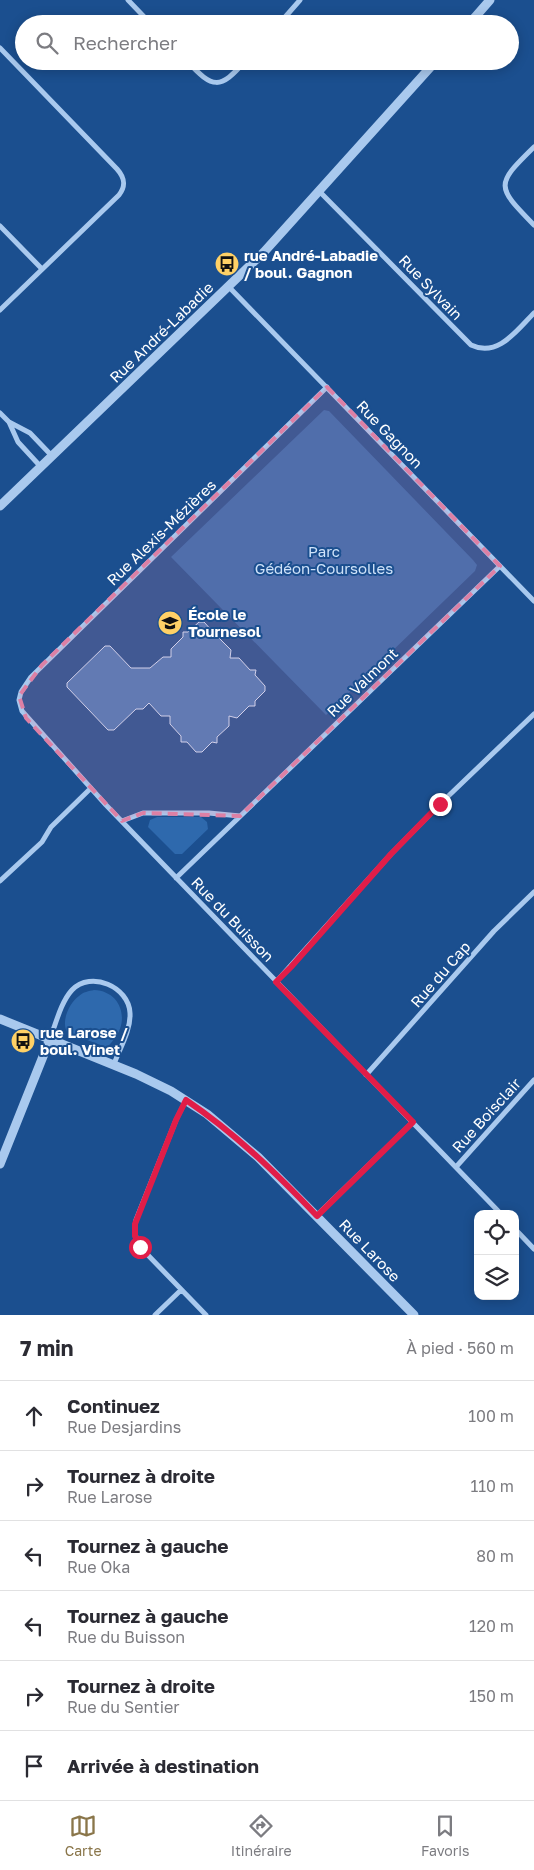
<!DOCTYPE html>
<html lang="fr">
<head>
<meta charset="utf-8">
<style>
  body { margin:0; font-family:"Golos Text",sans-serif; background:#f2f2f3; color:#2b2b33 }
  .controls { position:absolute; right:15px; bottom:15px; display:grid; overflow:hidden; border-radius:10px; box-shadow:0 2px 12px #0003 }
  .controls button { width:45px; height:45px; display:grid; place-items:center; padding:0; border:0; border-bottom:1px solid #e1e1e2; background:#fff; color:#2b2b33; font:25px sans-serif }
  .stop { position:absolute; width:15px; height:15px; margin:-11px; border:4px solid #e11d48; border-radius:50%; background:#fff }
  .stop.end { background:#e11d48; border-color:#fff; box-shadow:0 1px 5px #0008 }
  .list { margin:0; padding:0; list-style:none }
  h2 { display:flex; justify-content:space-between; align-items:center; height:65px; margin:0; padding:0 20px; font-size:21px }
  h2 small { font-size:16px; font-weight:400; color:#7c7c81 }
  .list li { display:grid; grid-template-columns:32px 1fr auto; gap:15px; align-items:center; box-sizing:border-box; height:70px; padding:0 20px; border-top:1px solid #e1e1e2 }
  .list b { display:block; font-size:19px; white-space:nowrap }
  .list p { margin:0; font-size:16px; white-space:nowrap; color:#7c7c81 }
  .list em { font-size:16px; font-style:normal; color:#7c7c81 }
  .icon { flex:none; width:28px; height:28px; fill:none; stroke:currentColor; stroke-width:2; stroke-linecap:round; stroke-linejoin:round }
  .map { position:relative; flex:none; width:534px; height:1315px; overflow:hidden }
  .search { position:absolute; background:#fff; box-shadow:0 2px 12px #0003; left:15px; right:15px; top:15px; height:55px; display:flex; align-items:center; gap:12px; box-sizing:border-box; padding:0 18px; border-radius:28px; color:#7c7c81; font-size:19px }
  .sheet { height:485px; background:#fff }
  nav { display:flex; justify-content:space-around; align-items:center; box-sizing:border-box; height:70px; border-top:1px solid #e1e1e2; background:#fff; font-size:14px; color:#7c7c81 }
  nav a { display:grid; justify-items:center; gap:2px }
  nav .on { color:#8a764a }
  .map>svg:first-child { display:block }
  .green { fill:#2e69ad }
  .building { fill:#4478b7; stroke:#cfe3fa }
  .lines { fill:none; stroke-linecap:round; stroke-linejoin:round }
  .minor { stroke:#a9c9ee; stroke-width:5 }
  .tertiary { stroke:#a9c9ee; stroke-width:9 }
  .route { stroke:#e11d48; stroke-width:6 }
  .marked { fill:#dd80a5; fill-opacity:0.2; stroke:#dd80a5; stroke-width:4; stroke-dasharray:10 6; stroke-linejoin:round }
  .labels { text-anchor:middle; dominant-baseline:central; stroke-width:4; stroke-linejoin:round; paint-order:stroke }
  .poi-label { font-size:15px; font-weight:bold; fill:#fff; stroke:#1b4f8f; text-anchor:start }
  .street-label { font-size:15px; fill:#fff; stroke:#1b4f8f }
  .park-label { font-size:15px; fill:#cfe3fa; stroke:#1b4f8f }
</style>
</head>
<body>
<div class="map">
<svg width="534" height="1315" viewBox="0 0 534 1315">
  <rect width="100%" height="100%" fill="#1b4f8f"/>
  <path class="green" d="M324,410L329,411L473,560L477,565L475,571L326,715L171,557Z
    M157,817H201L207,822L208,829L182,854H175L148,827L150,820Z
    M94,990C121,991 130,1020 114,1039C111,1043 110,1045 106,1047L68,1033C60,1023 69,1003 79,996C83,992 89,991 94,990Z"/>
  <path class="building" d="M199,622H204L214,633L219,632V638L231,650L230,658H239L250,670H256L255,675L265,686V691L255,701V706H249L237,718L229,716V726L217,737V743L212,742L202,752H196L187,742H181V736L170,724V716H161L149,703L143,709H136L114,730H108L67,687V683L105,646H110L131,668H150L163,657H171V649L183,637V632H188Z"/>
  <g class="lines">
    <path class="minor" d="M128,0L151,24
      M279,24L300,0
      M0,48L117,169C125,178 126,186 119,195L0,310
      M187,61C213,89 220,90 245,61
      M534,147C495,185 496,186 534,225
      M320,192L471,345C498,358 517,330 534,313
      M0,226L42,269
      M228,286L534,601
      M327,387L31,677L21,692L19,700L22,711L106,805L501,1214
      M0,413L9,422L18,442L41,467
      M9,422L30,433L52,456
      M122,821L143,813H209L240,816
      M176,878L500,566
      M0,881L42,842L51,827L91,788
      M276,982L391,854L440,804L534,714
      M50,1039C56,1023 61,1002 72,990C91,970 129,987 130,1013C131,1030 120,1048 114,1064
      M366,1075L494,931L534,892
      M186,1100L176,1120L136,1220C133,1232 135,1241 143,1250L206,1315
      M456,1167L534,1080
      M317,1215L413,1122
      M515,1229L534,1249
      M155,1315L181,1290"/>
    <path class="tertiary" d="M469,24L490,0
      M0,506L264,252L436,61
      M0,1019L136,1074L171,1091L207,1114L258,1157L414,1315
      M0,1164L50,1039"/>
  </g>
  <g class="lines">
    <path class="route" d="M140,1247L135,1236V1224L176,1120L186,1100C235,1133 276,1173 317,1216L413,1122L276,982L291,967L391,854L440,804"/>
  </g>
  <path class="marked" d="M327,387L500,566L240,816L143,813L122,821L26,718L19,696L42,665Z"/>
  <defs>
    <symbol id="bus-disc" viewBox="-11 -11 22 22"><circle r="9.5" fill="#ffd166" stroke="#1b4f8f"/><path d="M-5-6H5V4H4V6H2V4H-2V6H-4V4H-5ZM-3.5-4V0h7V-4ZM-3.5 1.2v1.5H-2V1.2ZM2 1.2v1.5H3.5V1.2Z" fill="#111"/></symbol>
    <symbol id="school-disc" viewBox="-11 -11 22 22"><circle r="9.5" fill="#ffd166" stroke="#1b4f8f"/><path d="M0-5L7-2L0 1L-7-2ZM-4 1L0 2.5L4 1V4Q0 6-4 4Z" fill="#111"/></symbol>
  </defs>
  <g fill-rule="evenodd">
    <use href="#bus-disc" x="213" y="250" width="28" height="28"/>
    <use href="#school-disc" x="156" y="609" width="28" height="28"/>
    <use href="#bus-disc" x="9" y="1027" width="28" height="28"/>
  </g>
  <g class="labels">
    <g class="poi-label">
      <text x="244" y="255">rue André-Labadie<tspan x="244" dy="17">/ boul. Gagnon</tspan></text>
      <text x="188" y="614">École le<tspan x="188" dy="17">Tournesol</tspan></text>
      <text x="40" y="1032">rue Larose /<tspan x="40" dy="17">boul. Vinet</tspan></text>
    </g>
    <g class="street-label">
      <text transform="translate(431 287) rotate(46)">Rue Sylvain</text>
      <text transform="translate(161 332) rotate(-44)">Rue André-Labadie</text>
      <text transform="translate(390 434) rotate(46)">Rue Gagnon</text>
      <text transform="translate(161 532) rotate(-44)">Rue Alexis-Mézières</text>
      <text transform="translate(362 682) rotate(-44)">Rue Valmont</text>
      <text transform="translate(233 919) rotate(46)">Rue du Buisson</text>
      <text transform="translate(440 974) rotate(-49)">Rue du Cap</text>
      <text transform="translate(486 1115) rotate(-48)">Rue Boisclair</text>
      <text transform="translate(370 1250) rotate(46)">Rue Larose</text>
    </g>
    <g class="park-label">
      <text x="324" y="551">Parc<tspan x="324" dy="17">Gédéon-Coursolles</tspan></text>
    </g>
  </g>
</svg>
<div class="controls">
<button><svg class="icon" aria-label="locate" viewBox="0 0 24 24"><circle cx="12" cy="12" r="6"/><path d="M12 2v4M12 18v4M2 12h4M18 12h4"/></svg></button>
<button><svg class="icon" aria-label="layers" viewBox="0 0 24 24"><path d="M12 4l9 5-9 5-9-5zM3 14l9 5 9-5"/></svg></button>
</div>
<div class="stop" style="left:140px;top:1247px"></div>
<div class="stop end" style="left:440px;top:804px"></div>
<div class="search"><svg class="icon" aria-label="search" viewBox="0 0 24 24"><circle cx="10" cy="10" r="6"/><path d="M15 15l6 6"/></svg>Rechercher</div>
</div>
<section class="sheet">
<h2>7 min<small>À pied · 560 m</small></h2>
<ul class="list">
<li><svg class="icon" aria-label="ahead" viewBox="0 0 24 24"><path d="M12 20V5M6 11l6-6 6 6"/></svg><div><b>Continuez</b><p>Rue Desjardins</p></div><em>100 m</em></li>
<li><svg class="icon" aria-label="right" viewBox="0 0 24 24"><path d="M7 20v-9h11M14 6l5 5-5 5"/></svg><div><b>Tournez à droite</b><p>Rue Larose</p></div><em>110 m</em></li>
<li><svg class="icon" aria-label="left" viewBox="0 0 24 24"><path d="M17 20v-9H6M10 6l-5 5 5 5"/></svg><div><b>Tournez à gauche</b><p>Rue Oka</p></div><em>80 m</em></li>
<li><svg class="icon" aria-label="left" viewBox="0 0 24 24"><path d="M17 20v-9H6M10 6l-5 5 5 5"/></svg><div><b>Tournez à gauche</b><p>Rue du Buisson</p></div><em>120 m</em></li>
<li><svg class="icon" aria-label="right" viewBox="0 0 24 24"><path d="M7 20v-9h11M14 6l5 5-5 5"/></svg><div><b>Tournez à droite</b><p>Rue du Sentier</p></div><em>150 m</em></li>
<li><svg class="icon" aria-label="arrive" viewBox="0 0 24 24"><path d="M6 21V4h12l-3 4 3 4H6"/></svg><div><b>Arrivée à destination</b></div></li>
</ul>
</section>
<nav>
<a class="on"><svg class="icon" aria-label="map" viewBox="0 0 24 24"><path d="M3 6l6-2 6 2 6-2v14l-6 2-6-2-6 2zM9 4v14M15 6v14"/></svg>Carte</a>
<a><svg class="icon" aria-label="directions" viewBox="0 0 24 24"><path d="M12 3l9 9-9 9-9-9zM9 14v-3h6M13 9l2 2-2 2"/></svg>Itinéraire</a>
<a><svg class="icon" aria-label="saved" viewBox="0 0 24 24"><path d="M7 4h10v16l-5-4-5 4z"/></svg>Favoris</a>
</nav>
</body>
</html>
